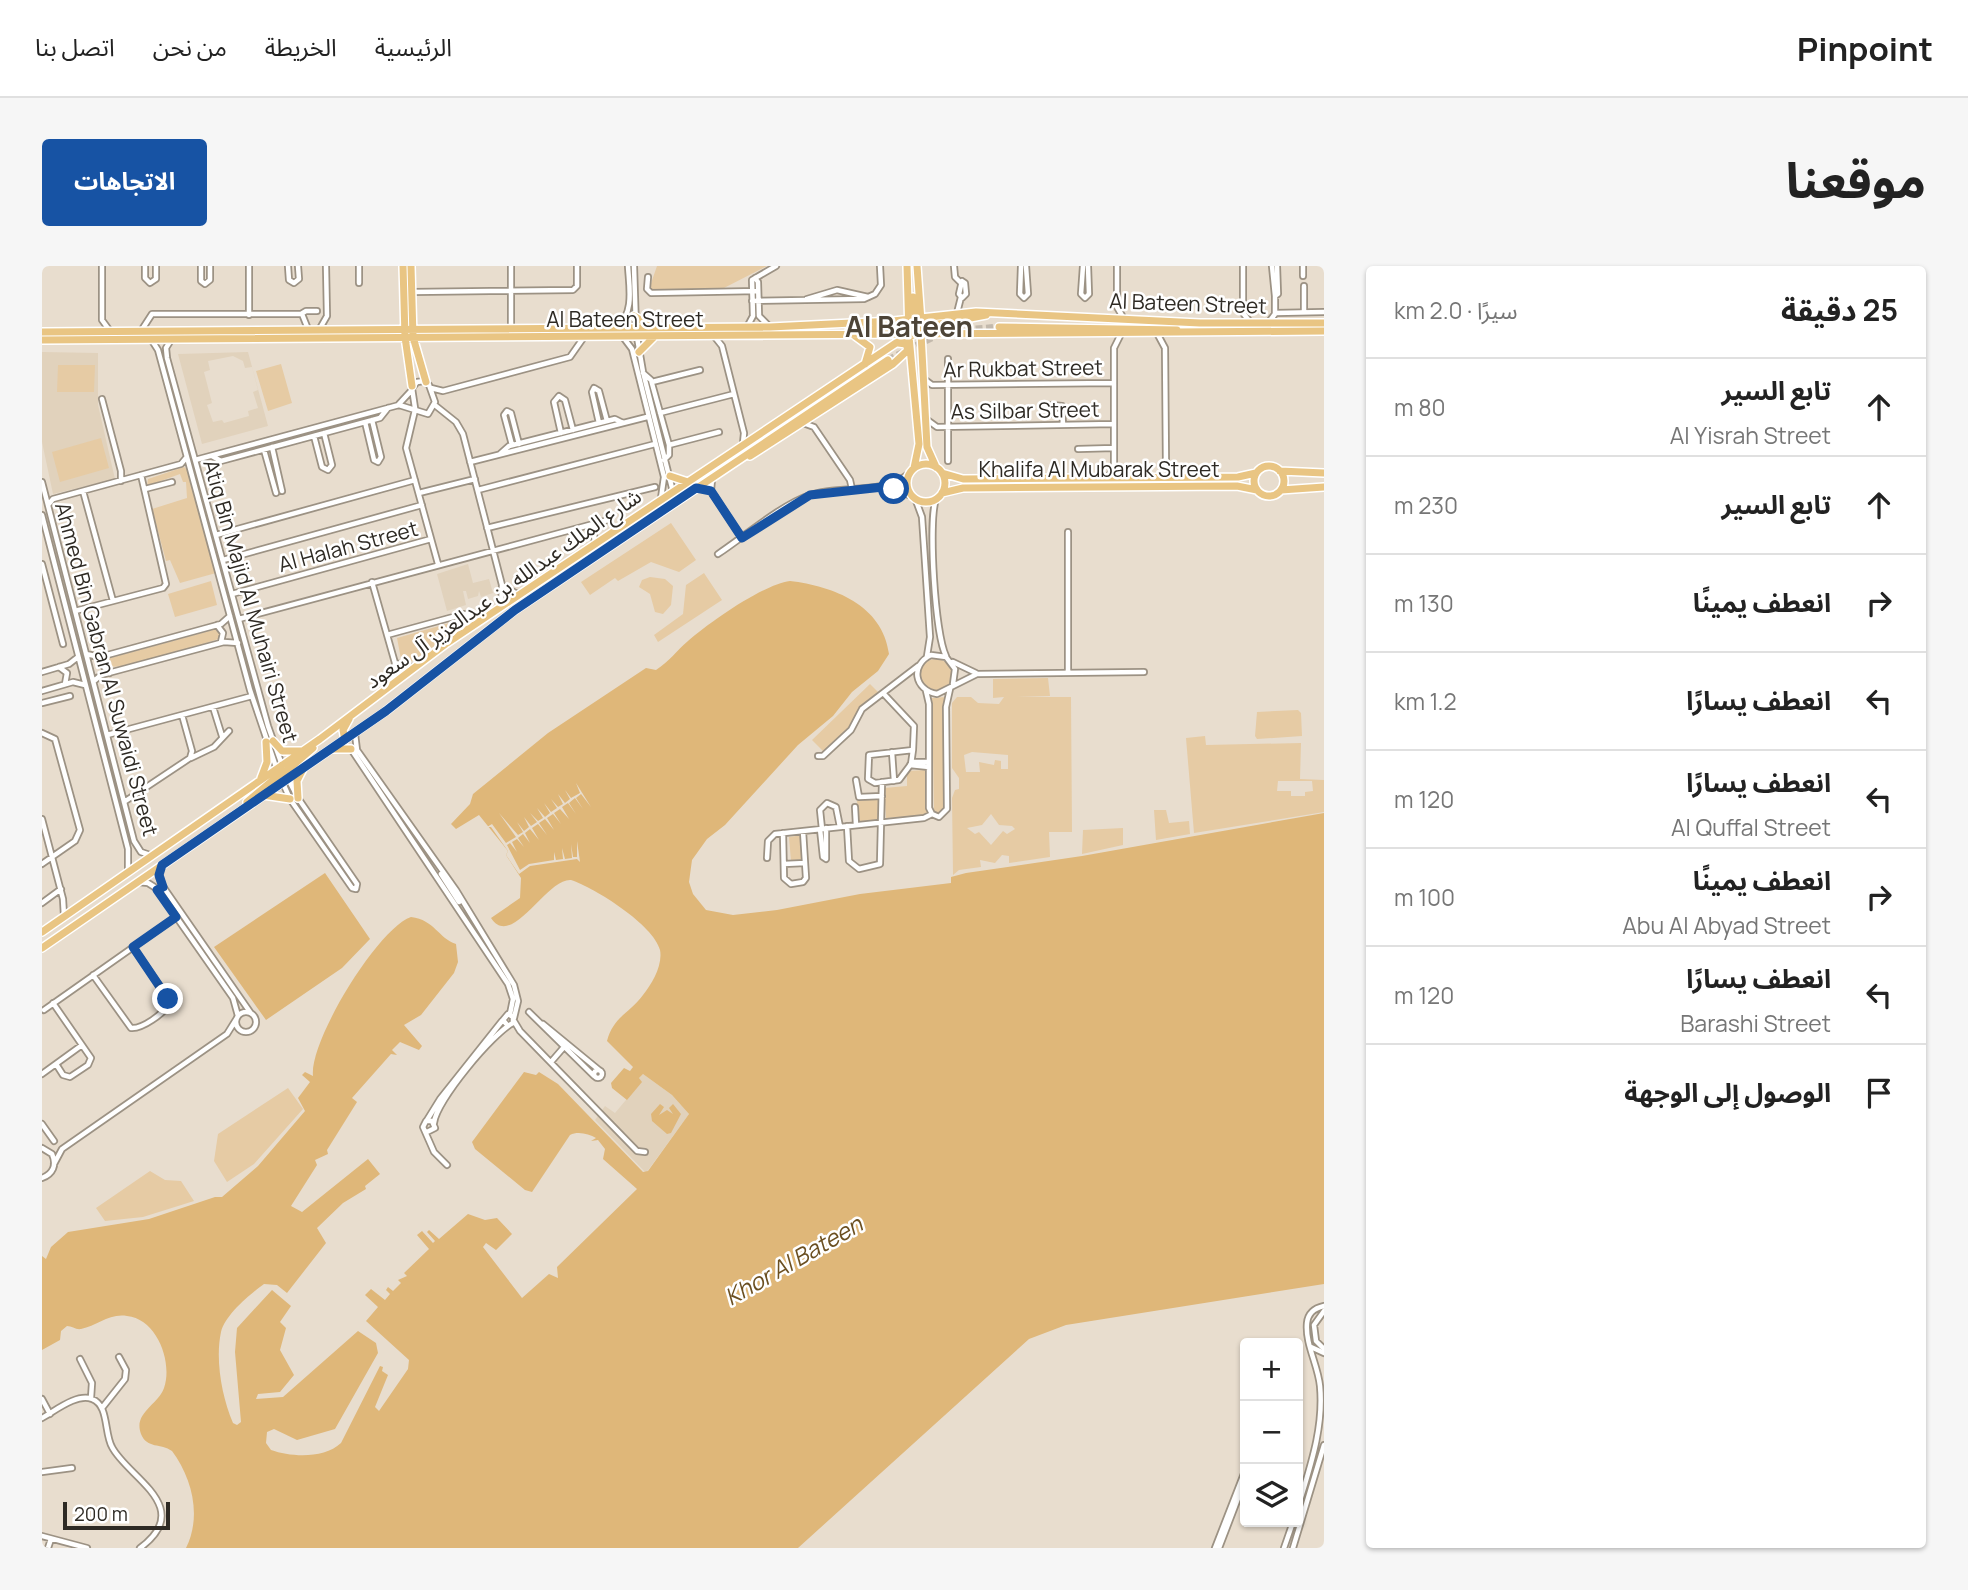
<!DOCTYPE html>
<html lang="ar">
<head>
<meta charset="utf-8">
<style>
  body { margin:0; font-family:Manrope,"Noto Sans Arabic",sans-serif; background:#f6f6f6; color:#222; direction:rtl }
  .controls { position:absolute; right:21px; bottom:21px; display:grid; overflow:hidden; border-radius:7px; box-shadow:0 2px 5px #0004 }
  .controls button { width:63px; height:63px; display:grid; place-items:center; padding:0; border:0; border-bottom:2px solid #e0e0e0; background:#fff; color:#222; font:35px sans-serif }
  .scale { position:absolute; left:21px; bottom:18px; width:107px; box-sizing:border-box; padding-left:7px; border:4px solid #2e2a24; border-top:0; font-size:19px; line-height:24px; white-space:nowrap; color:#2e2a24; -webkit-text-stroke:5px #fff; paint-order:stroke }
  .stop { position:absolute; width:21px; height:21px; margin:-16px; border:5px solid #1753a4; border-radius:50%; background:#fff }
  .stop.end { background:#1753a4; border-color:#fff; box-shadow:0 2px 7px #0008 }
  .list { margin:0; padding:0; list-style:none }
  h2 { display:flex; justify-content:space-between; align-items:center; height:91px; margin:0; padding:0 28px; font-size:30px }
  h2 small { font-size:23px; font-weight:400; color:#767676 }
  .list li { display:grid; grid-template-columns:46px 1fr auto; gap:21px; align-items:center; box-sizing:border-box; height:98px; padding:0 28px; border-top:2px solid #e0e0e0 }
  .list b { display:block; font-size:26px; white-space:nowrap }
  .list p { margin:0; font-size:23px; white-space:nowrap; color:#767676 }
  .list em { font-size:23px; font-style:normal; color:#767676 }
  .icon { flex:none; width:38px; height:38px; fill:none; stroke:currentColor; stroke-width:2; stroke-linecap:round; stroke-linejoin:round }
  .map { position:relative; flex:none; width:1282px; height:1282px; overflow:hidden; direction:ltr; border-radius:7px }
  header { display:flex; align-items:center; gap:42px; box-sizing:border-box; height:98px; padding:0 35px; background:#fff; border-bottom:2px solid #e0e0e0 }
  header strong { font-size:33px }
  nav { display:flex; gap:38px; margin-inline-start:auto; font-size:24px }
  .intro { display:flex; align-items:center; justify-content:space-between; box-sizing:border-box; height:168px; padding:0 42px }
  h1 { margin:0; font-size:49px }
  .button { padding:18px 32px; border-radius:7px; background:#1753a4; color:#fff; font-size:24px; font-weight:700 }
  main { display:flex; gap:42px; padding:0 42px }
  aside { flex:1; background:#fff; border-radius:7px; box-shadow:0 2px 5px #0004 }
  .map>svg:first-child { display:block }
  .built { fill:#e1d2bc; fill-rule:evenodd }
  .green { fill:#e6cba4; fill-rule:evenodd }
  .water { fill:#dfb779 }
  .pier { fill:#e8ddce }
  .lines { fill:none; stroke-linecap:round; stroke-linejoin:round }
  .major-tunnel { stroke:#c3b9ac; stroke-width:7; stroke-dasharray:7 3.5; stroke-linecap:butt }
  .minor-casing { stroke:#9c9284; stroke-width:8 }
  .major-casing { stroke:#fff; stroke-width:10 }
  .minor { stroke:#fff; stroke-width:4.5 }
  .major { stroke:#e9c583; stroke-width:7 }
  .route { stroke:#1753a4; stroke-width:9 }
  .labels { text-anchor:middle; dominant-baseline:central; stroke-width:5; stroke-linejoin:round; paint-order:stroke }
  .street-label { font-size:21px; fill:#2e2a24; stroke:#fff }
  .water-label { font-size:23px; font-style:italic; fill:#6b4f20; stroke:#fff }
  .district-label { font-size:28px; font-weight:bold; fill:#4d4437; stroke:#fff }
</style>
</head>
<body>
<header>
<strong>Pinpoint</strong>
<nav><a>الرئيسية</a><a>الخريطة</a><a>من نحن</a><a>اتصل بنا</a></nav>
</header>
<div class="intro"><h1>موقعنا</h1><a class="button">الاتجاهات</a></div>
<main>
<aside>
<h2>25 دقيقة<small>سيرًا · 2.0 km</small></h2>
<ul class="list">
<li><svg class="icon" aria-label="ahead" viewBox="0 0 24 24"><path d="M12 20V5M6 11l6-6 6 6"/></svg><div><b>تابع السير</b><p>Al Yisrah Street</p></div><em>80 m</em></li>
<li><svg class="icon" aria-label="ahead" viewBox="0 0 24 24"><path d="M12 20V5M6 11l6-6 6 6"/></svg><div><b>تابع السير</b></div><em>230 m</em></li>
<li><svg class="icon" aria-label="right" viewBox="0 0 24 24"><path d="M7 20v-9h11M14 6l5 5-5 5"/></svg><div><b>انعطف يمينًا</b></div><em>130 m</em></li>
<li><svg class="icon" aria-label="left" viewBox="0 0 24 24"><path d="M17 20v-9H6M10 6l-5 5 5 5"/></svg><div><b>انعطف يسارًا</b></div><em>1.2 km</em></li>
<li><svg class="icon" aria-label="left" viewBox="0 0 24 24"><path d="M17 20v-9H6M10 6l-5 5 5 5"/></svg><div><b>انعطف يسارًا</b><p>Al Quffal Street</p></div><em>120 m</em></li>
<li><svg class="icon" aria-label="right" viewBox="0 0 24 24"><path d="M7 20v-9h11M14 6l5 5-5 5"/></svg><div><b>انعطف يمينًا</b><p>Abu Al Abyad Street</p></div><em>100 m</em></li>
<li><svg class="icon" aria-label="left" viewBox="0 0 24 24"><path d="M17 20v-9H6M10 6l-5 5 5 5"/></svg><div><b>انعطف يسارًا</b><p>Barashi Street</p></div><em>120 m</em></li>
<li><svg class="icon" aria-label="arrive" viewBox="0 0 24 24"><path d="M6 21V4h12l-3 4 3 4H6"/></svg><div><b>الوصول إلى الوجهة</b></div></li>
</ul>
</aside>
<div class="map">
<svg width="1282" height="1282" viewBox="0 0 1282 1282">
  <rect width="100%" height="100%" fill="#e8ddce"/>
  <path class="built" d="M0,86L56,87V139L73,213L11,228L0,176Z
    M206,86L226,160L160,178L136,88ZM191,90L201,95L203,102L210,101L216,124L211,126L216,142L206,145L207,150L182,157L180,154L171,156L165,139L170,137L162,106L168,104L166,95Z
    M426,298L431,317L447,313L451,327L439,331L437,325L436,330L426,333L424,325H421L424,339L405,345L395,308Z
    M601,808L630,829L647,848L604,907L553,854L563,840L573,847L599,816L597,812Z"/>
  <path class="green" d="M615,0H725L680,23H607Z
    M239,98L250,137L226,145L214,105Z
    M16,99H53L52,126H15Z
    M59,172L67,202L18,216L10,186Z
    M142,201L146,204L174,307L138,317L128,294L124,295L110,243L145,232L144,216H141L138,208L105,220L106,213Z
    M629,257L654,294L637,306L609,296L576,315L573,312L548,329L539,316Z
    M662,307L680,334L616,376L612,369L641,348L644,319Z
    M608,311L623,313L631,320L629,339L621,348L613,346L608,328L597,321L600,314Z
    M169,315L175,339L133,351L126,328Z
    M425,352L432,353L366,398L359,393L355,372Z
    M175,363L179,364V372C161,378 74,410 63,398L68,392Z
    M878 409a16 16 0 1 1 32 0a16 16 0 1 1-32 0Z
    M1006,412L1008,430L975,431H1029L1030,566H1007L1008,591L967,597V590L960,589L953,597L938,594L939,601L917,604L911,609L910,532L913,524L917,523V512L910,502V437L915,431H929L936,437L957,438L962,431L951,432V413ZM930,486L966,489V503H959V495L953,494L952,499L937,496L938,506H924L922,489ZM949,548L957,559L970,560L973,563L965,568L961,565L949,579L937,566L933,568L925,562L940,559Z
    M828,418L836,426L815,446L811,459L782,486L770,474Z
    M904,431V541L896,548L892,545L890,432Z
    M1256,444L1259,447L1260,470L1215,473L1213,470L1215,446Z
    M1163,470L1164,479L1259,477L1258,513L1282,514V546L1152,567L1144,472ZM1270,515L1271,525L1263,526V530H1249V525H1235L1236,515Z
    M884,504L886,550L844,552L842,522L865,520V505Z
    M836,532V554L817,557L815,535Z
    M1112,544H1124L1127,557L1147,555L1148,568L1114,574Z
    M1081,562V579L1040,588L1041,564Z
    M760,569L762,593L749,595L747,571Z
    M246,822L261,843L212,898L185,916L172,895L176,868Z
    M108,905L123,914L139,915L152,935L101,951L63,955L54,942Z"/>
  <path class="water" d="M748,315C791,320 841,339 847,388L836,405L810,426L791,450L756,479L683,559L665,573L650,594L647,616L651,628L664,644L691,649L735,644L818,628L909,617V611L924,607L1040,590L1282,547V1018L1024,1059L987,1073L756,1282H144C160,1250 150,1212 130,1185C119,1177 105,1183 99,1168C91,1147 116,1139 122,1122C131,1096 115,1053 85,1050C67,1047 55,1060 39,1063C34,1064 30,1060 25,1060L19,1065L18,1074L0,1084V990L4,993L9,981L26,966L107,953L173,931H180L216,900L263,845L256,832L268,816L260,809L263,806L271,810C267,775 336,662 369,651C393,654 396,672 414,678L416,696L412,707L379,749L362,759L380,780L377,784L358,776L350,784L355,789L349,788L310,832L315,836L285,884L286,888L273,894L275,899L249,940L260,946L326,893L338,908L323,920L324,923L301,937L275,962L284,977L245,1027L235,1019L222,1018C208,1028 183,1049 179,1066C173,1094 180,1131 191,1157L195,1159L199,1156L193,1086L195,1062L230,1024L249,1040L238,1056L244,1062L238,1084L252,1109L238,1126L216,1128L214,1133L241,1131L316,1065L334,1077L336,1087L293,1163L255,1174L232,1163L225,1166L224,1177L229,1184C249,1191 282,1193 299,1177L338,1100L341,1101L340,1105L346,1109L333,1141L337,1145L366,1103L367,1094L324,1055L336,1041L323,1029L329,1023L343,1034L348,1028L344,1024L346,1021L351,1025L359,1017L356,1014L365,1010L362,1007L387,983L375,969L380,965L391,977L393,975L385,966L387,964L397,973L426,948L443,954L455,952L470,968L454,984L444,977L441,981L480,1032L507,1008L516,1012L515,1001L595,923L561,893L563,883L556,874L549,875L554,872C547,868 536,865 528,869L490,926L483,924L433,883L430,876L482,806L494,809L497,806L516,818L601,906L606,905L647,848L630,829L601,808L597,812L600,816L585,834L570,822L569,817L582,802L588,805L591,801L565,775C571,751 588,747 601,729C610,718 621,699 618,684C612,659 553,622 529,614C504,612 470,684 449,652L478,632L479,612L464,589L466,585L437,549L414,563L409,558L428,538L431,528L506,467L604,402L614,404C628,395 634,385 646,375C668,356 720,319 748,315Z
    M283,607L328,673L300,702L224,754L172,681Z
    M618,838L622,841L617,849L625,844L631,848L627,842L631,838L639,848L629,867L625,868L610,855L609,848Z"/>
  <path class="pier" d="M534,517L549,541L539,528L534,532L541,543L533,532L527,537L534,548L526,537L520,541L527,553L518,543L512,547L519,558L511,548L505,552L512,564L503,553L497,557L505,569L496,558L490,562L497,574L488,563L483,567L488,577L481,568L476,572L482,581L475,573L470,576L475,586L468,577L465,579L478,604L487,598L512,594V586L514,594L521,593L520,582L523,593L530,592L529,578L531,591H535V575L538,596L535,593L488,600L477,608L464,589L466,585L449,561H445L450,558L464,577L474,571L457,547L476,569L481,566L475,556L482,565L487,561L482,551L489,560L495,556L488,547L496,555L501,552L495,542L503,551L508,547L502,537L509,546L515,542L509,533L516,541L521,538L516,528L523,537L528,533L523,524L529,532L538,527Z"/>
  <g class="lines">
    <path class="major-tunnel" d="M846,94L901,66L957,61"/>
    <defs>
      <path id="minor" d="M60,0V54L68,65
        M103,0V12L108,17L114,13V0
        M159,0V15L163,18L168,14V0
        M246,0L247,14L252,17L257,13L256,0
        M317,0V17
        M469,0V62
        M592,0L594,62
        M912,0L913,11L918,16
        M979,0L978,28L982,32L986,28L984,0
        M1041,0L1039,28L1043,32L1047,28L1046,0
        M1075,0V41L1082,53
        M1201,0V47L1208,56
        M1230,0L1233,30L1236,28L1235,0
        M1261,0V10
        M606,11L605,23L609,27L716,25
        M713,12L716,16L717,50L728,61
        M920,15L923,17L924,28L920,32L917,28Z
        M370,26L531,24L535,20V0
        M765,33L795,24L826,31
        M710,35L822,33L833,28L839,19L838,0
        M1262,46V20
        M915,47L919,31
        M1233,47L1282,46
        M260,48L266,63
        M207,49V0
        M1226,57L1233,48V30
        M575,61C593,47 587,20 586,0
        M705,61L711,50L710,14L734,0
        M277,64L285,50L284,0
        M99,65L110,48H259L264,45H275
        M1116,69L1123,82L1124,201L1131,211
        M672,70L680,80L702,167L701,177
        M581,71L590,83L622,211L619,232
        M595,71L601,106L631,226
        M109,73L116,84L208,424L235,504
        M129,74L124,82L125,92L226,460L240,499
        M906,93V195
        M601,107L609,114L627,179V189L622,194
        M882,113L890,119L1072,117
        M610,116L658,104
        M389,122L401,125L528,91L542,71
        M60,133L79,205V215
        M357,138L369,125
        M394,140L414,156L421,168L460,319L459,341
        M373,144L364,182L396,298
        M618,147L692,128
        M1020,148H1010V139L1020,140L1021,159
        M884,153L895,161L1072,158
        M323,156L332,194L336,196L339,191L330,154
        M557,157L550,126L552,122L557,125L565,155
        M761,157L772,161L808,214L810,223
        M519,167L512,136L517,130L523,134L531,164
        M272,170L280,201L286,204L290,199L282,167
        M470,179L462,149L465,145L469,147L477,178
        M627,179L677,166
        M230,181L240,225
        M1036,183L1072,182
        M222,184L234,227
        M458,188L467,180L573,153L581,157
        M170,190L179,195L338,152L346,142
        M153,194L357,139L386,148L393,136L387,119L382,115L375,116L370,122L373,142
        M428,196L605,151
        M1066,211L1072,202V82L1079,68
        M670,213L669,225L700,272
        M0,216L92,575L99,586L108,589
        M841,221L870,230
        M103,223L130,216
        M436,224L613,178
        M41,225L71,335
        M377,227L433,213
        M873,232L880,251L888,371L885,390
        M894,233C886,255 893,369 904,390
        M6,239L11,233L139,198L144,192
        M0,249L86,583V604
        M551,258L553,278
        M445,262L613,221
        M1026,266V407
        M174,269L373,214
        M676,288C703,270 739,239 768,229C801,218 839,230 868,207
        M181,294L380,239
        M0,298L21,378
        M330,316L353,397L351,416
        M461,320L477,329
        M190,328L389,273
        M33,345L121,322L124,318L99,209
        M197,353L566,254
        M175,359L181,367L179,376
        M345,369L422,348L440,354
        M44,388L58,391L179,358L188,350
        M64,390L61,400L68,407
        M911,396L934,407
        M353,397L370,401
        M17,401L25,407L23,418
        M0,406L27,398L36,391
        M52,415L59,409L182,376L196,377
        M911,418L913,403L904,391L889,389C868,399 872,424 895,428L935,408L1102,406
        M0,425L31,416L43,419
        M884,425L887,438V542L890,548L897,551L905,543L904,441L908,423
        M841,427L872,460L871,484
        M0,437L28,430
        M171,441L180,470
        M0,467L13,473L38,564L33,575L0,598
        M313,468L315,484L414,624L472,719L476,735L472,752
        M65,469L210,430
        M309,483L466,718L471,733L468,748
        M871,484L869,498L857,514L833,517L826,513L827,489Z
        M850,486L852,515
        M776,490H781L809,464L820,443L876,400
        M149,492L172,481L187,465
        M871,496H887
        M868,499L887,501
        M814,514L817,531L840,530
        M240,515L248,533L310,622L314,623L315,618L256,532L246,513
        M82,536L148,492L150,485L140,449
        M813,541L814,559
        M0,553L21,633L22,650
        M805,560L807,595L817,603L838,598L840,516
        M778,563L781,591L784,593V562
        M780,563L778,544L785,537L794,541L798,561
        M741,567L742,612L749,618L761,616L764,612L761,565
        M725,592L726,575L733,568L882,552L890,548
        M742,598L763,597
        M119,601L117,611L120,619L208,746
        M399,608L417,636
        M96,616L106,617L114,622L191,732L196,750
        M0,637L19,623
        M51,709L89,762C100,763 122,748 127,737L125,731L91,681
        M11,737L49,792L46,799L28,811L21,809L14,798
        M2,744L134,651
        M194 756a10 10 0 1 1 20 0a10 10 0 1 1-20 0Z
        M487,746L552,810
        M472,755L478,765L595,885L603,886
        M501,758L557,804
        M509,796L522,781
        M552 808a4 4 0 1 1 8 0a4 4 0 1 1-8 0Z
        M0,808L40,779
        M385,854L398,833L460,755
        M392,857C394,835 451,767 471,757V751L466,748L461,754L466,760
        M0,858L12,875
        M385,866L393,862L390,855H384L381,861L392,886L405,899
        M0,882L10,888C15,899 11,908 0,912
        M12,898L20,883L185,768L195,752
        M1282,1045L1272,1059L1274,1075L1282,1083
        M1269,1081L1282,1087
        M38,1093L50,1117L49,1132
        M0,1133L8,1148
        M60,1142L83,1113L84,1104L77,1091
        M0,1152C13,1145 35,1127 50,1133C67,1139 62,1167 70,1181C85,1211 154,1241 98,1282
        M0,1206L30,1202
        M1256,1241C1268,1201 1282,1162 1278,1120C1276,1099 1263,1078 1265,1057C1266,1047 1273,1042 1282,1040
        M0,1270L45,1282
        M6,1282L9,1273
        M1173,1282L1203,1205
        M1177,1282L1203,1214
        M1242,1282L1251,1256
        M1251,1282L1282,1179"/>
      <path id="major" d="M361,0L363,71L370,120
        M369,0L371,71L384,116
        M865,0L867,70L877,178L872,202
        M875,0L879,55
        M871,31L876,65
        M592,50L610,61
        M957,61L1135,64
        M807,65L869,60
        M0,66L728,61L851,55L934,46L1158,57H1282
        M879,67L885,181L894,201
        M813,70L828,81L823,98
        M0,74L1282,65
        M597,86L612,71
        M708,190L851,98L866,84L864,78L856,77
        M865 217a19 19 0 1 1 38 0a19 19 0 1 1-38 0Z
        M1212 215a15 15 0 1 1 30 0a15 15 0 1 1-30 0Z
        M1238,205L1282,207
        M900,207L921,213L1196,211L1214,207
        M628,210L646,216
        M1239,224L1282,221
        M900,227L921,222L1195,220L1215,224
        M303,474L301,464L307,453
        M231,475L240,485H261
        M290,483H309
        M241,508L271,482
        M219,512L225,496L224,476
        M221,529L248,533
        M256,532L255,515L261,503
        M205,536L237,509L240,499
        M0,666L278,473L405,377L854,77L892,59L944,49
        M0,682L344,445L473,344L846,94"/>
    </defs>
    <use href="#minor" class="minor-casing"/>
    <use href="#major" class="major-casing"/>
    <use href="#minor" class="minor"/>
    <use href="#major" class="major"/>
  </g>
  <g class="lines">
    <path class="route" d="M126,733L91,681L134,651L115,624L121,621L117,609L120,599L344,445L473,344L654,222L669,225L700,272L768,229L841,221L852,223"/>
  </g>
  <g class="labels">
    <g class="street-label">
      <text transform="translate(1146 37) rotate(2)">Al Bateen Street</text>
      <text x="583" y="53">Al Bateen Street</text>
      <text transform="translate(981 102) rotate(-1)">Ar Rukbat Street</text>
      <text transform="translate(983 144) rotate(-1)">As Silbar Street</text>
      <text x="1057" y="203">Khalifa Al Mubarak Street</text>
      <text transform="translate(306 280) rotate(-15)">Al Halah Street</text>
      <text transform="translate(461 322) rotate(-35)">شارع الملك عبدالله بن عبدالعزيز آل سعود</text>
      <text transform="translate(209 335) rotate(74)">Atiq Bin Majid Al Muhairi Street</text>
      <text transform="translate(65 403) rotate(75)">Ahmed Bin Gabran Al Suwaidi Street</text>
    </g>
    <g class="water-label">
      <text transform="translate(751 994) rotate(-30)">Khor Al Bateen</text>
    </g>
    <g class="district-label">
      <text x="867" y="60">Al Bateen</text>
    </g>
  </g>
</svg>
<div class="controls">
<button>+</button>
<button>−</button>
<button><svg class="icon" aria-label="layers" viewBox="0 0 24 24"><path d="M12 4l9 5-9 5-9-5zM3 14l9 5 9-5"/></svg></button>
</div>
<div class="scale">200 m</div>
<div class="stop" style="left:852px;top:223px"></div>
<div class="stop end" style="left:126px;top:733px"></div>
</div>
</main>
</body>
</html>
